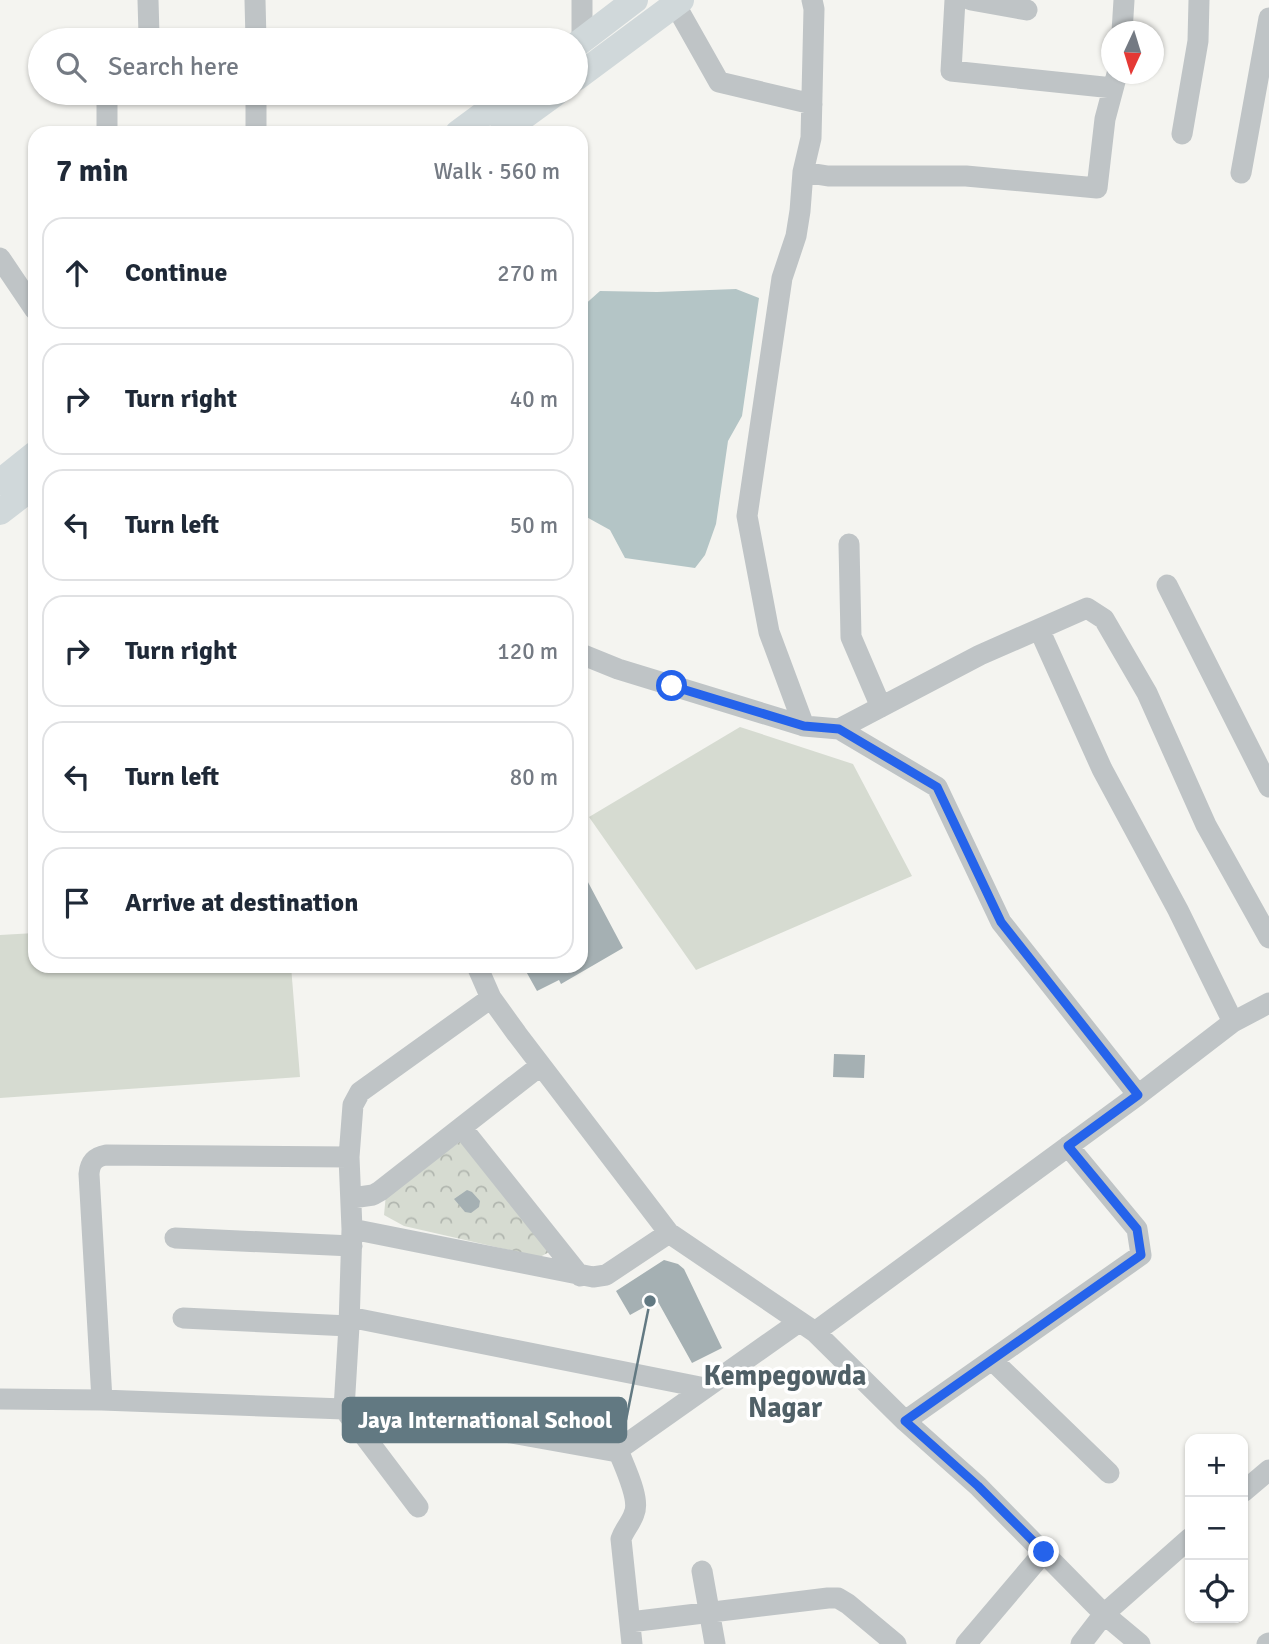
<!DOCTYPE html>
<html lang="en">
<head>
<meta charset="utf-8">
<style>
  body { margin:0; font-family:Signika,sans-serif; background:#f2f2f3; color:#1f2937 }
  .controls { position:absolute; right:21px; bottom:21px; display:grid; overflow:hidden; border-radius:14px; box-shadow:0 2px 5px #0004 }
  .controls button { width:63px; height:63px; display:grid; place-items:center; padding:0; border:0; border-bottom:2px solid #e0e1e3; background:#fff; color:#1f2937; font:35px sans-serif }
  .compass { position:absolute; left:1101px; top:21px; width:63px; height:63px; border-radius:50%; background:#fff; box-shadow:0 2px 5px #0004; rotate:184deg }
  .stop { position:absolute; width:21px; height:21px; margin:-16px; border:5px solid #2563eb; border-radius:50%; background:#fff }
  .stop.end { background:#2563eb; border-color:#fff; box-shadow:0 2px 7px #0008 }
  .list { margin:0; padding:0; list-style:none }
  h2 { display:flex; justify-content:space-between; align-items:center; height:91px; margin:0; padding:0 28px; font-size:30px }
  h2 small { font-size:23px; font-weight:400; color:#747a83 }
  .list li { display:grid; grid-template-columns:46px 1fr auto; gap:21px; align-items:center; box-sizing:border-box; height:112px; margin:0 14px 14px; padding:0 14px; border:2px solid #e0e1e3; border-radius:21px }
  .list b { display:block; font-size:26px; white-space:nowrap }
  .list em { font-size:23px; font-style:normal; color:#747a83 }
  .icon { flex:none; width:38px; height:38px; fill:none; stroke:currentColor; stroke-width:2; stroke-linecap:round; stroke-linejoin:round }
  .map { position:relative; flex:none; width:1269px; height:1644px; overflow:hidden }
  .search { position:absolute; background:#fff; box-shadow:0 2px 5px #0004; left:28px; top:28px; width:560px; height:77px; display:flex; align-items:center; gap:18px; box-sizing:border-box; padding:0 24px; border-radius:38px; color:#747a83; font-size:26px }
  .panel { position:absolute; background:#fff; box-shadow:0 2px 5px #0004; left:28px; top:126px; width:560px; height:847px; border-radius:21px }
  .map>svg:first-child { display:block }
  .grass { fill:#d6dbd1 }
  .park { fill:url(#park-crowns) }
  .water { fill:#b4c5c6 }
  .building { fill:#a5b0b3 }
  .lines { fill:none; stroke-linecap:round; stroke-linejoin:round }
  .minor { stroke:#bfc4c6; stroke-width:21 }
  .major { stroke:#d0d8da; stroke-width:26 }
  .route { stroke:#2563eb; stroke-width:9 }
  .labels { text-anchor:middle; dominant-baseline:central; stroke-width:7; stroke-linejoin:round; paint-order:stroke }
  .district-label { font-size:28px; font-weight:bold; fill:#506067; stroke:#fff }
  .leader { fill:none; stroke:#627982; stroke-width:2.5 }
  .callout-dot { fill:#627982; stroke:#fff; stroke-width:2.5 }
  .callout { fill:#627982; stroke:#627982; stroke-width:2.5 }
  .callout-label { font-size:23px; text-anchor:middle; font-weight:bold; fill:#fff }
</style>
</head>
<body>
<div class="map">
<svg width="1269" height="1644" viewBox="0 0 1269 1644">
  <defs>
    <pattern id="park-crowns" width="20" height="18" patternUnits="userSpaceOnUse" patternTransform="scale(1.75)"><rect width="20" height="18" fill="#d6dbd1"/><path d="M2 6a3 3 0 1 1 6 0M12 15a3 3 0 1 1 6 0" fill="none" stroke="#b1b6af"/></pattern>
  </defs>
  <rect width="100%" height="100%" fill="#f4f4f0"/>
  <path class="grass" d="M740,727L853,764L912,876L696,970L589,817Z
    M35,933V966H291L300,1077L0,1098V935Z"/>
  <path class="park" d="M462,1140L551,1251L540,1257L404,1226L384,1215L386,1194Z"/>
  <path class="water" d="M736,289L759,298L742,416L728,441L716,524L705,555L695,568L625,558L610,530L581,514V308L600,291L657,292Z"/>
  <path class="building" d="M581,869L623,948L561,984L559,980L537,991L523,966H581Z
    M834,1054L865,1055L864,1078L833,1077Z
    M467,1190L472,1192L480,1201L479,1207L471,1213L465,1212L454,1199Z
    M664,1260L678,1264L684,1269L722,1348L692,1363L657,1300L630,1315L616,1291Z"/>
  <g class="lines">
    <path class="minor" d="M255,0L256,40
      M812,0L814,9L811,138L803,172L828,176H966L1097,188L1105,119L1117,74
      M955,0L951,71L1113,88
      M971,0L1027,10
      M675,4L719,82L812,104
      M1122,32L1124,0
      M145,40L149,35L148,0
      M582,40V0
      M107,133V93
      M256,133V93
      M1182,134L1198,41L1199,0
      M803,172L800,211L796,236L782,278L747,516L769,632L804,726L839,729L937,787L1001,922L1138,1095
      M1241,173L1269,18
      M0,258L35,310
      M849,544L851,637L881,707
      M1167,585L1269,787
      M1039,629L1102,769L1178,910L1233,1022L1269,1003
      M581,654L618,669L804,726
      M839,729L980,655L1087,608L1104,619L1147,693L1206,825L1269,938
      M477,966L491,998L517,1034L669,1233L815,1332L905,1421L978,1486L1104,1614L1140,1644
      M462,1128L580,1276
      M352,1198L373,1195L380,1191L540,1066
      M352,1229L593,1277L606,1275L669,1233
      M175,1238L352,1246
      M349,1317L705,1388
      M183,1318L349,1326
      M815,1332L1138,1095L1233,1022
      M992,1360L1109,1473
      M0,1399L102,1400L344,1409L450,1422L612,1451L622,1447L799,1322
      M102,1400L89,1174C90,1162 95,1157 106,1155L349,1157
      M905,1421L1141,1255L1137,1229L1068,1146
      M618,1450C624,1466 641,1499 634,1514C631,1523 624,1530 621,1539L632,1644
      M1243,1492L1269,1470
      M418,1507L344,1409L349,1326L352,1229L349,1157L353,1105L360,1092L491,998
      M702,1571L715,1644
      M630,1622L828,1598H838L848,1604L896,1644
      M966,1644L1044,1552
      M1081,1644L1104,1614L1190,1538
      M1267,1644L1269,1643"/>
    <path class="major" d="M576,45L635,0
      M576,78L681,0
      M458,133L512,93
      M501,133L556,93
      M0,482L35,454
      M0,512L35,485"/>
  </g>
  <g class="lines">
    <path class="route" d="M672,686L804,726L839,729L937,787L1001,922L1138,1095L1068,1146L1137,1229L1141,1255L905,1421L978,1486L1044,1552"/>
  </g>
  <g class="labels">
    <g class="district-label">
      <text x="785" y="1376">Kempegowda<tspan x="785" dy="32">Nagar</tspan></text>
    </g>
  </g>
  <path class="leader" d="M650 1301L626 1420"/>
  <circle class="callout-dot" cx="650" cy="1301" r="7"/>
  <rect class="callout" x="343" y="1398" width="283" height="44" rx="7"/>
  <g class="callout-label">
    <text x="485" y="1428">Jaya International School</text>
  </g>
</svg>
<div class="controls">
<button>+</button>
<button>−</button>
<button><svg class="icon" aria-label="locate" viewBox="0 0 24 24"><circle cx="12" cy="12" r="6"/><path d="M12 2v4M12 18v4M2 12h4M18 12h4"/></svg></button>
</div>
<svg class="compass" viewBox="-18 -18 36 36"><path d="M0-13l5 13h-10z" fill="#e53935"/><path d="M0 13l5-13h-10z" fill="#747a83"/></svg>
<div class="stop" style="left:672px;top:686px"></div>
<div class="stop end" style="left:1044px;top:1552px"></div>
<div class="search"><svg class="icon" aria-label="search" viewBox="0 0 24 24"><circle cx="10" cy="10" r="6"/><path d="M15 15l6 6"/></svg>Search here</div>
<section class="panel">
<h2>7 min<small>Walk · 560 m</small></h2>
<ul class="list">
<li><svg class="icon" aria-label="ahead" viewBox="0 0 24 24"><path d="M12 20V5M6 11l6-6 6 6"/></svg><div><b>Continue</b></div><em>270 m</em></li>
<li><svg class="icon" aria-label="right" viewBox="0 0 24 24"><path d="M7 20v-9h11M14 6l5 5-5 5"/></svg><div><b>Turn right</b></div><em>40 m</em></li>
<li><svg class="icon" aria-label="left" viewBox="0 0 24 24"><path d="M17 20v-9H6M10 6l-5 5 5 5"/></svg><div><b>Turn left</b></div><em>50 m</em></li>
<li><svg class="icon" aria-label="right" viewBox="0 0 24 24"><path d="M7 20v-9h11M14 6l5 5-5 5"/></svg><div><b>Turn right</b></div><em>120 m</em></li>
<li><svg class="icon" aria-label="left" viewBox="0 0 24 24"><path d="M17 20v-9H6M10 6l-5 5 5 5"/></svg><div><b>Turn left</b></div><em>80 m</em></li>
<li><svg class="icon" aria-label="arrive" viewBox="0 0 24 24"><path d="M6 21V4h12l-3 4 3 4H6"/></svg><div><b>Arrive at destination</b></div></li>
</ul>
</section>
</div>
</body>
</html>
